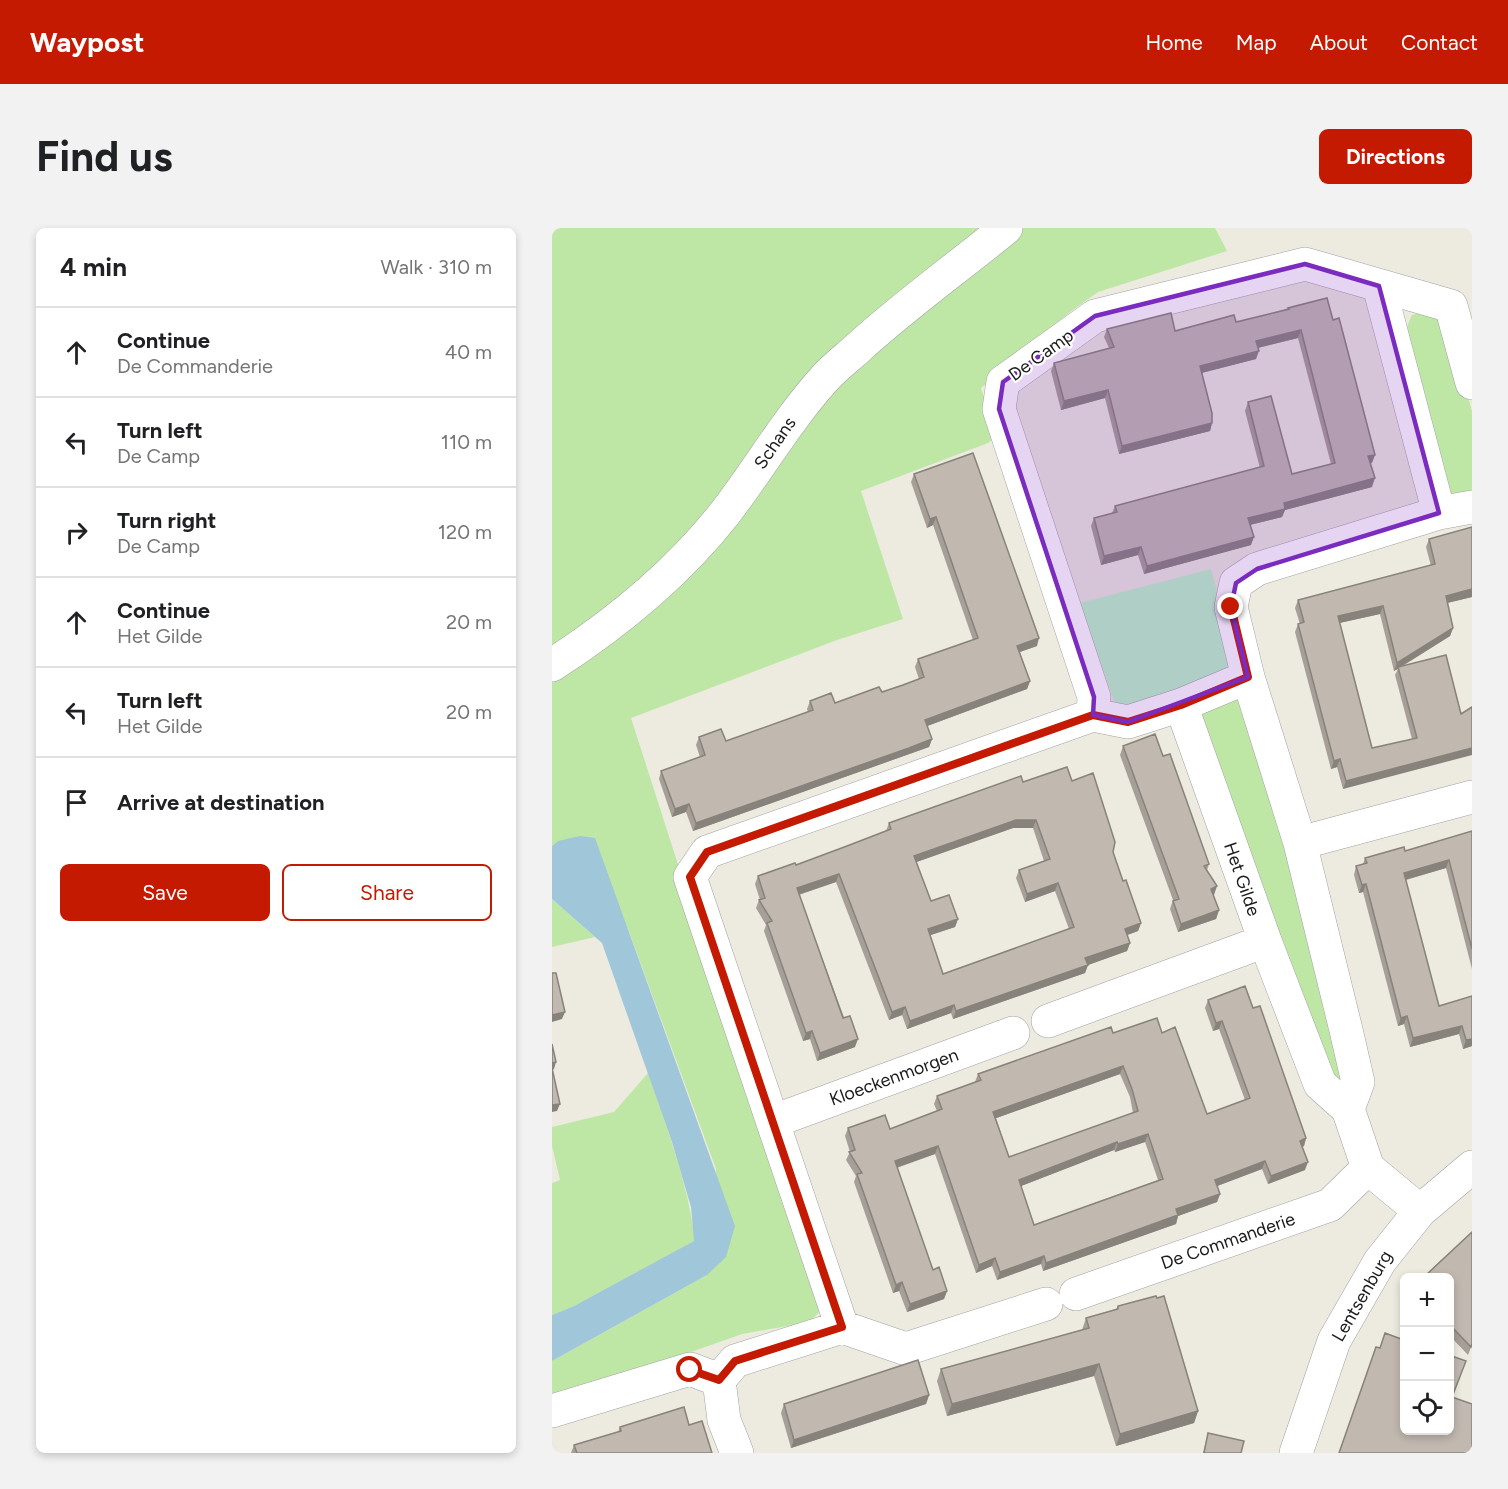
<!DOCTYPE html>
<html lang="en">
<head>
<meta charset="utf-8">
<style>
  body { margin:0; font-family:Figtree,sans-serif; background:#f2f2f2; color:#202124 }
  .controls { position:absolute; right:18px; bottom:18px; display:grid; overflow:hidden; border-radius:9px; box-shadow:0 3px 9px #0003 }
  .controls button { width:54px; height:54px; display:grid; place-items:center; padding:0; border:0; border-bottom:2px solid #e0e0e0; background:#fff; color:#202124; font:30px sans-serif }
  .stop { position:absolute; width:18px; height:18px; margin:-14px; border:4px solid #c41a02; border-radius:50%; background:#fff }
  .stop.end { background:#c41a02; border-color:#fff; box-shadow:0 2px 6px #0008 }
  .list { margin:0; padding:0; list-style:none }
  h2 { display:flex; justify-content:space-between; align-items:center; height:78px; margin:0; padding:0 24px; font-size:26px }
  h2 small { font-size:20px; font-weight:400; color:#757577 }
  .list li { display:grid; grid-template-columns:39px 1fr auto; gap:18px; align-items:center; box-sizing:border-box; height:90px; padding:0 24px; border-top:2px solid #e0e0e0 }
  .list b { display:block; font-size:22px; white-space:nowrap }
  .list p { margin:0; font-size:20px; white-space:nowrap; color:#757577 }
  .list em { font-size:20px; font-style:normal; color:#757577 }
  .actions { display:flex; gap:12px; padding:18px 24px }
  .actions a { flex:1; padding:14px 0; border:2px solid #c41a02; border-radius:9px; text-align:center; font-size:21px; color:#c41a02 }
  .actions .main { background:#c41a02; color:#fff }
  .icon { flex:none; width:33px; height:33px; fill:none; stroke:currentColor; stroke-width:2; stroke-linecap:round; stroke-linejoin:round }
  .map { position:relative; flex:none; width:920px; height:1225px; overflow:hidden; border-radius:9px }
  header { display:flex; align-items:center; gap:36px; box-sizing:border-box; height:84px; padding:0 30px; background:#c41a02; color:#fff }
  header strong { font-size:28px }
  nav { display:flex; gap:33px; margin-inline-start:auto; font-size:21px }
  .intro { display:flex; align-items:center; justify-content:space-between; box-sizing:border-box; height:144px; padding:0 36px }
  h1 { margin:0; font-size:42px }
  .button { padding:15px 27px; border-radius:9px; background:#c41a02; color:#fff; font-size:21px; font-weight:700 }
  main { display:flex; gap:36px; padding:0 36px }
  aside { flex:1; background:#fff; border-radius:9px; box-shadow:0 3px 9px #0003 }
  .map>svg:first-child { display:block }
  .grass { fill:#bee7a5 }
  .park { fill:#bcf8c8 }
  .water { fill:#a0c6da }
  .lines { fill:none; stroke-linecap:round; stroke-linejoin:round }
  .minor-casing { stroke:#a2a2a2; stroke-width:34 }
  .minor { stroke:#fff; stroke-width:33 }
  .wall { fill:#a69f97; fill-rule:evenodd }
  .shaded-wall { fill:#87827b }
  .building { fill:#c1b9b0; stroke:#87827b; stroke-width:1.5; fill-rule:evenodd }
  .route { stroke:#c41a02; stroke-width:8 }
  .marked { fill:#7b2cbf; fill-opacity:0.2; stroke:#7b2cbf; stroke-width:4.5; stroke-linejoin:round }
  .labels { text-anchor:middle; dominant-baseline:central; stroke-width:4.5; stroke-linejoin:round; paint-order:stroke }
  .street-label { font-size:18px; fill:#1b1b1b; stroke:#fff }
</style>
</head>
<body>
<header>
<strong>Waypost</strong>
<nav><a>Home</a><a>Map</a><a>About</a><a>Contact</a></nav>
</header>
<div class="intro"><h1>Find us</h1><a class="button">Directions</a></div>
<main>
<aside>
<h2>4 min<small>Walk · 310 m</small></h2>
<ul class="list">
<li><svg class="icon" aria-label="ahead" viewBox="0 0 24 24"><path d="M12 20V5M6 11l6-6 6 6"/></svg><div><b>Continue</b><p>De Commanderie</p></div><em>40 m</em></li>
<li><svg class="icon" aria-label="left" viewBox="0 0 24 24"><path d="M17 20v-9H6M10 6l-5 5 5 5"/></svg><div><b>Turn left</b><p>De Camp</p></div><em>110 m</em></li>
<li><svg class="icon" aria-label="right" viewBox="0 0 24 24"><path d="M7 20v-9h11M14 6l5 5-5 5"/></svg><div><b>Turn right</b><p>De Camp</p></div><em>120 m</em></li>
<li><svg class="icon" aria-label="ahead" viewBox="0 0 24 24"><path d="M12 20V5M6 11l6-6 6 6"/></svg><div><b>Continue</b><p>Het Gilde</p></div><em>20 m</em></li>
<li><svg class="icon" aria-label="left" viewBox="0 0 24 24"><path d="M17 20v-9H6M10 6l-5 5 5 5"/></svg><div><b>Turn left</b><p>Het Gilde</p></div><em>20 m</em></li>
<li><svg class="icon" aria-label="arrive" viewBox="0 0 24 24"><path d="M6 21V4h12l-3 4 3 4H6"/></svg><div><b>Arrive at destination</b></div></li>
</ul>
<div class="actions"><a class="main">Save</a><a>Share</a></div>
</aside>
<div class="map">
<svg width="920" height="1225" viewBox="0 0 920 1225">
  <rect width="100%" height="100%" fill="#edeae0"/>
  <path class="grass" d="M0,0H438L156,294L0,425Z
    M466,0H663L675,23L546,64L518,84L429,160L445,208L436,215L309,263L351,391L285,412L79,490L269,1082L258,1094L190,1106L0,1173V1133L155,1047L164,941L76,701L6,613L0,618V447L270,163Z
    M871,84L892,91L920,183V272L895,271L852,115L856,96L860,87Z
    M679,470L691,473L699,485L797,852L778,857L644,491L662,478Z
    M0,671L43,709L0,719Z
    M96,845C115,900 136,955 143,1013L22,1078L0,1087V955L8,952L0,918V899L62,884Z"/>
  <path class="park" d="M659,341L681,424L677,439L667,448L581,481L562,473L528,375Z"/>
  <path class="water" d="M28,608L43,610L183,998L174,1029L155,1047L0,1133V1087L22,1078L142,1013L139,979L120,914L50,715L0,671V618L6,613Z"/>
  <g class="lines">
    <defs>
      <path id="minor" d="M827,58L887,285
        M899,78L920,155
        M0,437C65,395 125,346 173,285C207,241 235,192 273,150C283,139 295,130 306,120C353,77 405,40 454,0
        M696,449L748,615L794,802L806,854L796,881
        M629,477L713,713L768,856L796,881L816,940L868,983
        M541,487L576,494L629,477L696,449L679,379L684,355L705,341L887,285L920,279
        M748,615L920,569
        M496,793L713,713
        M222,893L461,805
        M524,1066L778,977L816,940
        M290,1099L138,649L155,624L541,487L542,469L447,181L451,154L543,88L753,36L899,78
        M167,1152L172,1192L185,1225
        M0,1183L138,1141L167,1152L183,1133L290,1099L354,1121L494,1076
        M744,1225L782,1113L828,1033L868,983L920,939"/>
    </defs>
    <use href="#minor" class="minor-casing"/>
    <use href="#minor" class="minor"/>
  </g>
  <path class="wall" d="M736,80L781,92L820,235H818L820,259L733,282L730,289L698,297L699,317L592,346L586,327L549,337L539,298L542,290L560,285L563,278L708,240L693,183L696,174L740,246L779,236L746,110L706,120L704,131L650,145L660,195L658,203L567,226L553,170L509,182L499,143L502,135L557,120L552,109L555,101L623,103L684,94L736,82Z
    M362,246L485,418L468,424L478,453L475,461L375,498L380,511L377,519L141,603L134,584L120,589L107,551L109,543L148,529L144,517L147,509L174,513L256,484L255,481L258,473L283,475L330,464L367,451L363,439L366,431L421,412L381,297L375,300L359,254Z
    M920,299V369L895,375L901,400L898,408L849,439L909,486L791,561L785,539L779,541L743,404L746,396H748L743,380L746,372L879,338L874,319L877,311ZM828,386L842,443L846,441L843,447L860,511L820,520L787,395Z
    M571,518L611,528L657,636L655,642L661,667L667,682L664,691L626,704L618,681L621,672L568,527Z
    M520,553L561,624L571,653L589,695L586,703L575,707L578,715L575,723L536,737L533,745L401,791L399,785L355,801L350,787L337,792L284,654L247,667L303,819L265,833L258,811L251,813L212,703L214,697L204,680L207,672H208L203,656L206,648L244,637L334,603L337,595L471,554ZM461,600H481L492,633L467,642L464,650L473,674L503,663L517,701L391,746L378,707L403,699L406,691L379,673L364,634Z
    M920,603V741L894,640L854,652L887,778L920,768V818L911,821L907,806L858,819L852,796L846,798L811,664L807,665L802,647L804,638L811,636L813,630L853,623Z
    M656,772L701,780L754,910L752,918L750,919L753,942L716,956L710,941L665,958L668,966L665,974L626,988L624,996L491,1043L489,1036L445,1052L440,1038L424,1045L383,926L345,940L381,1042L395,1063L392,1071L355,1084L347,1063L341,1065L302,954L304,948L294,932L298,924L293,908L296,900L338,901L385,883L382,876L385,868L423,854L426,846L561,805H610L655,886L693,872L667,801L661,803L653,780ZM568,846L578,869L581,885L457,929L444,890ZM593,914L606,952L482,997L469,958L562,922L563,924Z
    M920,1004V1117L916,1127L897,1107V1050H873L874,1047L886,1035Z
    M566,1078L646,1183L642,1195L564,1218L542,1148L395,1188L385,1153L389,1141L530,1102L534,1090L564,1081Z
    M377,1167L374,1176L239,1220L229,1185L232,1176Z
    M137,1197L160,1225H19L22,1217L66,1204L68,1199Z
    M656,1205L689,1225H651Z"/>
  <path class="shaded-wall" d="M749,102L746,110L701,121L704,113Z
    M707,123L704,131L645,146L648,138Z
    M556,162L553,170L509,182L512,173Z
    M660,195L658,203L567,226L570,218Z
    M823,227L820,235L813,236L816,228Z
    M823,250L820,259L733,282L730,289L693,298L696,290L732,275Z
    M384,289L381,297L375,300L378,291Z
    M702,309L699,317L592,346L595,338Z
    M589,319L586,327L549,337L552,328Z
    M920,361V369L891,376L894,368Z
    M831,378L828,386L783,396L786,388Z
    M901,400L898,408L842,443L845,435Z
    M487,410L485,418L462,426L465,418Z
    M478,453L475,461L370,500L373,492Z
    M380,511L377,519L141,603L144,595Z
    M920,520V527L791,561L794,553Z
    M788,531L785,539L779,541L782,533Z
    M137,576L134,584L120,589L123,581Z
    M464,592H484L481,600H461L359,636L362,628Z
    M897,632L894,640L849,653L852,645Z
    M287,646L284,654L242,668L245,660Z
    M506,655L503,663L473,674L475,666Z
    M814,656L811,664L807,665L810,657Z
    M665,658L662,667L656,669L659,661Z
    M667,682L664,691L626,704L629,696Z
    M406,691L403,699L373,709L376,701Z
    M589,695L586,703L570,709L573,701Z
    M578,715L575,723L536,737L533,745L401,791L404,783L533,730Z
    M402,777L399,785L355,801L358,793Z
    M353,779L350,787L337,792L340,784Z
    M13,784L10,791L0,794V787Z
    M855,788L852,796L846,798L849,790Z
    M670,793L667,801L661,803L664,795Z
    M910,798L907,806L858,819L861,810Z
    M260,803L258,811L251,813L254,805Z
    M306,811L303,819L265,833L268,825Z
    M920,811V818L911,821L914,812Z
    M4,834L2,841L0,842V835Z
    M571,838L568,846L439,892L441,884Z
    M8,876L5,883L0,884V877Z
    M596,906L593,914L563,924L566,916Z
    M754,910L752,918L745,921L748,913Z
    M565,914L562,922L464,960L467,952Z
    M386,918L383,926L340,941L343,933Z
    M713,933L710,941L660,960L663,952Z
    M756,934L753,942L716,956L719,948Z
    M668,966L665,974L626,988L624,996L491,1043L494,1035L624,981Z
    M492,1028L489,1036L445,1052L448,1044Z
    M443,1030L440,1038L424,1045L427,1037Z
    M350,1054L347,1063L341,1065L344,1057Z
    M395,1063L392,1071L355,1084L358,1076Z
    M547,1136L542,1148L395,1188L400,1176Z
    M377,1167L374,1176L239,1220L242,1212Z
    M646,1183L642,1195L564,1218L568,1206Z"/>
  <path class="building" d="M775,70L781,92L787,90L811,181L823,227L816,228L823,250L732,275L733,281L696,290L702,309L595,338L589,319L552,328L542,290L565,284L563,278L712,238L696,174L719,168L740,246L783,235L749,102L704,113L707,123L648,138L660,185V195L570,218L556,162L512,173L502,135L562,119L555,101L619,85L623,103L682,87L684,94L737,81L736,80Z
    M421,225L487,410L465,418L478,453L373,492L380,511L357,520L144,595L137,576L123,581L109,543L153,527L147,509L169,501L174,513L261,482L258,473L279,465L283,475L327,459L330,464L351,457L372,449L366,431L426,410L384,289L378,291L362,246Z
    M920,299V361L894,368L901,400L845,435L831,378L786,388L820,520L865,510L846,439L894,427L909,486L920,479V520L794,553L788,531L782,533L746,396L752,394L746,372L883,336L877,311Z
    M603,506L611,528L618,526L657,636L652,638L665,658L659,661L667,682L629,696L621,673L627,671L571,518Z
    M515,539L520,553L541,545L563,614L561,624L571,653L574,652L589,695L573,701L578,715L533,730L536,737L404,783L402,777L358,793L353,779L340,784L287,646L245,660L291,790L298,788L306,811L268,825L260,803L254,805L215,695L220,693L207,672L213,670L206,648L243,635L244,637L295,618L339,601L337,595L469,548L471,554ZM464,592H484L498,631L467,642L475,666L506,655L522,699L391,746L376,701L406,691L405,689L397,667L379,673L362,628Z
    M920,603V721L897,632L852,645L887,778L920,768V811L914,812L910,798L861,810L855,788L849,790L814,656L810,657L804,638L815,635L813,630L852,619L853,623Z
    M0,745H4L13,784L0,787Z
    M693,758L701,780L708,778L754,910L748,913L756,934L719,948L713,933L663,952L668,966L624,981L626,987L494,1035L492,1028L448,1044L443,1030L427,1037L386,918L343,933L381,1042L387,1039L395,1063L358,1076L350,1054L344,1057L305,946L310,945L297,924L303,922L296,900L333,887L338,901L390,881L385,868L429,852L426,846L559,799L561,805L605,790L610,805L623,799L655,886L698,870L670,793L664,795L656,772ZM571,838L580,861L586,883L457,929L441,884ZM596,906L611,951L482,997L467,952L565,914L566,916Z
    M0,816L4,834L0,835Z
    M0,840L8,876L0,877Z
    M920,1004V1116L919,1119L897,1096V1050H876L874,1047Z
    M604,1068L605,1070L612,1068L646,1183L568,1206L547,1136L400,1176L389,1141L537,1100L534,1090L566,1081V1078Z
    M833,1105L852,1112V1203H897V1127L914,1133L900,1169L920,1176V1225H787L824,1119L828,1120Z
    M366,1132L377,1167L242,1212L232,1176Z
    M132,1179L137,1197L150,1193L160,1225H25L22,1217L69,1203L68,1199Z
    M656,1205L692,1213L689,1225H652Z"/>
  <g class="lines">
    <path class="route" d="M138,1142L167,1152L183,1133L290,1099L138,649L155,624L541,487L576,494L629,477L696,449L679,379"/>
  </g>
  <path class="marked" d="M753,36L827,58L887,285L705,341L684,355L679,379L696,449L576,494L541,487L542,469L447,181L451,154L543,88Z"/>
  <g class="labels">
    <g class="street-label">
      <text transform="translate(489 127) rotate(-36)">De Camp</text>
      <text transform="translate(223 215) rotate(-55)">Schans</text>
      <text transform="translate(690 651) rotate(71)">Het Gilde</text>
      <text transform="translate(342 849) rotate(-20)">Kloeckenmorgen</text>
      <text transform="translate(676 1013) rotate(-19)">De Commanderie</text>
      <text transform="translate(810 1068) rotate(-60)">Lentsenburg</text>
    </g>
  </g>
</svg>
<div class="controls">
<button>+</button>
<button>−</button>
<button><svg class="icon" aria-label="locate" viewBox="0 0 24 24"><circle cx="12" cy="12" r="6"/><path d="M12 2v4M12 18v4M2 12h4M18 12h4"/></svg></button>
</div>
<div class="stop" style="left:138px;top:1142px"></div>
<div class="stop end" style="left:679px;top:379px"></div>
</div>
</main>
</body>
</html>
